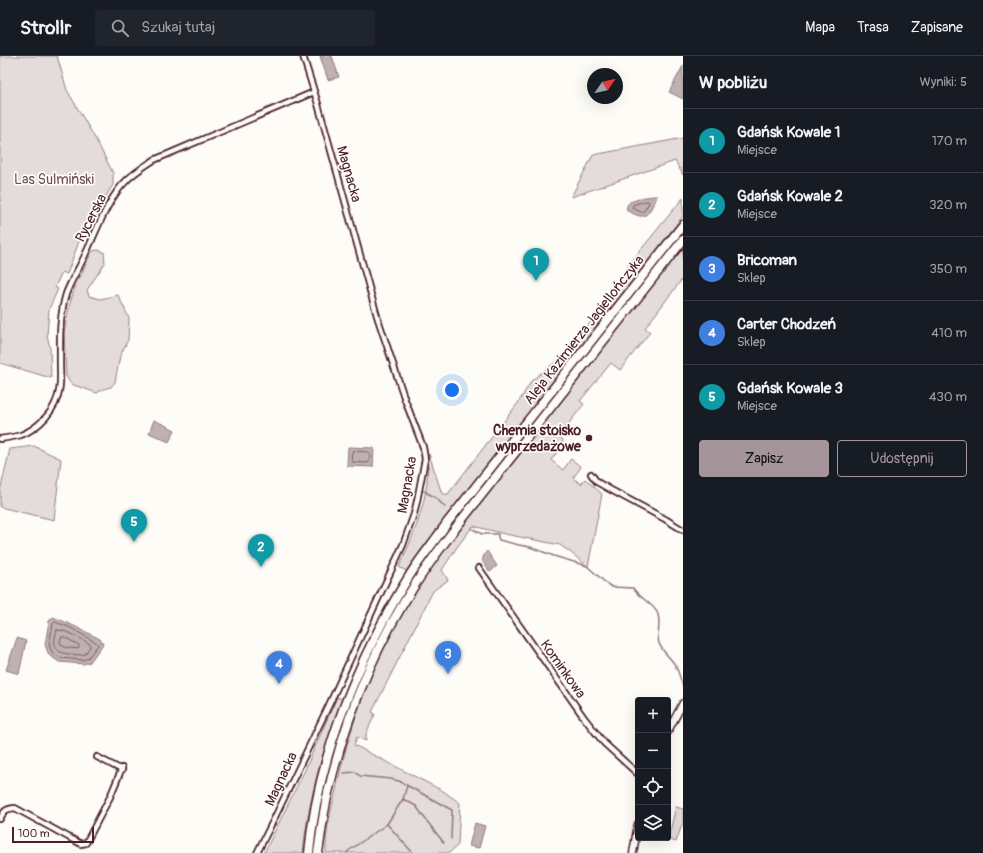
<!DOCTYPE html>
<html lang="pl">
<head>
<meta charset="utf-8">
<style>
  body { margin:0; font-family:Pangolin,sans-serif; background:#20242c; color:#f1f3f6 }
  .controls { position:absolute; right:12px; bottom:12px; display:grid; overflow:hidden; border-radius:4px; box-shadow:0 4px 16px #0002 }
  .controls button { width:36px; height:36px; display:grid; place-items:center; padding:0; border:0; border-bottom:1px solid #363941; background:#171b24; color:#f1f3f6; font:20px sans-serif }
  .compass { position:absolute; left:587px; top:12px; width:36px; height:36px; border-radius:50%; background:#171b24; box-shadow:0 4px 16px #0002; rotate:56deg }
  .scale { position:absolute; left:12px; bottom:10px; width:82px; box-sizing:border-box; padding-left:4px; border:2px solid #4a1f2b; border-top:0; font-size:11px; line-height:14px; white-space:nowrap; color:#4a1f2b; -webkit-text-stroke:3px #fdfcf7; paint-order:stroke }
  .you { position:absolute; left:452px; top:334px; width:14px; height:14px; margin:-10px; border:3px solid #fff; border-radius:50%; background:#1a73e8; box-shadow:0 0 0 6px #1a73e833 }
  .badge { display:grid; place-items:center; width:26px; height:26px; border-radius:50%; background:#a6949b; color:#fff; font-size:13px; font-weight:700 }
  .pin { position:absolute; translate:-50% -33px; filter:drop-shadow(0 1px 2px #0008) }
  .pin::after { content:''; position:absolute; top:21px; width:14px; height:12px; background:inherit; clip-path:polygon(0 0,100% 0,50% 100%) }
  .list { margin:0; padding:0; list-style:none }
  h2 { display:flex; justify-content:space-between; align-items:center; height:52px; margin:0; padding:0 16px; font-size:17px }
  h2 small { font-size:13px; font-weight:400; color:#9ea1a6 }
  .list li { display:grid; grid-template-columns:26px 1fr auto; gap:12px; align-items:center; box-sizing:border-box; height:64px; padding:0 16px; border-top:1px solid #363941 }
  .list b { display:block; font-size:15px; white-space:nowrap }
  .list p { margin:0; font-size:13px; white-space:nowrap; color:#9ea1a6 }
  .list em { font-size:13px; font-style:normal; color:#9ea1a6 }
  .actions { display:flex; gap:8px; padding:12px 16px }
  .actions a { flex:1; padding:9px 0; border:1px solid #a6949b; border-radius:4px; text-align:center; font-size:14px; color:#a6949b }
  .actions .main { background:#a6949b; color:#111 }
  .icon { flex:none; width:22px; height:22px; fill:none; stroke:currentColor; stroke-width:2; stroke-linecap:round; stroke-linejoin:round }
  .map { position:relative; flex:none; width:683px; height:797px; overflow:hidden }
  header { display:flex; align-items:center; gap:24px; box-sizing:border-box; height:56px; padding:0 20px; background:#171b24; border-bottom:1px solid #363941 }
  header strong { font-size:19px }
  nav { display:flex; gap:22px; margin-inline-start:auto; font-size:14px }
  .search { width:280px; height:36px; background:#20242c; display:flex; align-items:center; gap:10px; box-sizing:border-box; padding:0 14px; border-radius:4px; color:#9ea1a6; font-size:15px }
  main { display:flex }
  aside { flex:1; background:#171b24 }
  .map>svg:first-child { display:block }
  .green { fill:#e3dcda; stroke:#967e82 }
  .water { fill:#c0b1b1; stroke:#91777b }
  .lines { fill:none; stroke-linecap:round; stroke-linejoin:round }
  .shore { stroke:#795961; stroke-width:1 }
  .stream { stroke:#91777b; stroke-width:1.5 }
  .street-casing { stroke:#4a1f2b; stroke-width:8 }
  .secondary-casing { stroke:#4a1f2b; stroke-width:9 }
  .highway-casing { stroke:#4a1f2b; stroke-width:11 }
  .street { stroke:#fdfcf7; stroke-width:4.5 }
  .secondary { stroke:#fdfcf7; stroke-width:6 }
  .highway { stroke:#fdfcf7; stroke-width:8 }
  .poi-dot { fill:#4a1f2b; stroke:#fdfcf7; stroke-width:1.5 }
  .labels { text-anchor:middle; dominant-baseline:central; stroke-width:3.5; stroke-linejoin:round; paint-order:stroke }
  .street-label { font-size:14px; fill:#4a1f2b; stroke:#fdfcf7 }
  .park-label { font-size:14px; fill:#704e57; stroke:#fdfcf7 }
  .poi-label { font-size:14px; font-weight:bold; fill:#4a1f2b; stroke:#fdfcf7; text-anchor:end }
</style>
</head>
<body>
<header>
<strong>Strollr</strong>
<div class="search"><svg class="icon" aria-label="search" viewBox="0 0 24 24"><circle cx="10" cy="10" r="6"/><path d="M15 15l6 6"/></svg>Szukaj tutaj</div>
<nav><a>Mapa</a><a>Trasa</a><a>Zapisane</a></nav>
</header>
<main>
<div class="map">
<svg width="683" height="797" viewBox="0 0 683 797">
  <rect width="100%" height="100%" fill="#fdfcf7"/>
  <filter id="ink" filterUnits="userSpaceOnUse"><feTurbulence type="fractalNoise" baseFrequency=".025" numOctaves="2"/><feDisplacementMap in="SourceGraphic" scale="8" xChannelSelector="R" yChannelSelector="G"/><feConvolveMatrix kernelMatrix="1 2 1 2 8 2 1 2 1" color-interpolation-filters="sRGB"/></filter>
  <g filter="url(#ink)">
    <path class="green" d="M0,0H57L67,34L96,84L113,117V129L106,140L96,162L88,166L81,180L67,218L62,216L55,231L58,233L49,253L47,279L50,292L51,322L0,307Z
      M683,82V119L675,105L571,141L593,99Z
      M683,142V160L443,464L406,515L399,511C411,485 424,455 427,426C428,417 428,407 429,398L442,438H448L518,347L532,324L562,301L613,239L630,207Z
      M683,190V222L645,272L650,276L620,314L611,307L580,345L584,348L559,380L563,384L562,390L551,404L563,414L571,403L581,411L573,422L581,428L585,423L602,438L588,511L570,496L560,489L505,478L473,470L457,491L442,514L448,524L433,535L372,656L375,658L366,678V685L357,681L354,689L443,735L460,747L458,789L449,797H326C325,776 331,755 336,734C349,672 370,615 400,560C411,541 425,522 437,504Z
      M98,194L104,196L105,207L87,234L89,240L100,243L118,239L129,262L128,284L120,300L115,326L111,331L103,333L97,337L71,328L66,320L64,276L69,251L74,234L92,195Z
      M34,390L61,403L54,464L0,451V435L10,393Z
      M337,641L342,643C323,692 308,744 303,797H264L304,716Z
      M676,751L683,753V766L676,786L668,783Z"/>
    <path class="water" d="M320,0H332L339,21L328,24Z
      M683,10V43L669,36Z
      M654,140H657L656,143C653,148 649,159 643,160C638,161 631,156 627,155C626,151 627,148 630,146L645,141Z
      M154,364L175,374L169,386L149,377Z
      M348,391L374,392L373,411L347,410Z
      M487,495L497,510L490,516C483,506 479,505 487,495Z
      M53,561L70,568L100,583L103,588L90,606L83,608L59,606L49,599L45,589L49,565Z
      M17,582L26,585L19,618L6,614Z
      M475,767L485,770L479,792L469,790Z"/>
    <g class="lines">
      <path class="shore" d="M646,145H648L649,147L643,156H641L632,152L633,149Z
        M353,395L369,396L370,398L369,406L367,407L352,406C351,403 351,397 353,395Z
        M55,566L69,571L97,587L98,589L88,602L83,604L60,602L52,596L49,589L53,568Z
        M57,574C67,574 81,583 90,588V591L85,598L82,599C62,598 49,598 57,574Z
        M62,581H64L79,589V592L78,593L64,591L60,587Z"/>
      <path class="stream" d="M424,435L436,442L445,451
        M471,472L482,478H498V481L499,484L519,489L530,491L554,500L587,510L607,528L612,531L633,532C639,542 651,546 657,556C662,566 656,577 659,587C662,596 671,602 675,609C679,616 680,623 683,630
        M344,717L355,716L360,720L391,723L399,725L450,753L452,754L451,783
        M403,743L416,750L426,764L444,787
        M387,768L413,797
        M347,797V796L387,768L403,743L407,730"/>
      <defs>
        <path id="street" d="M0,383C7,382 14,381 21,379C39,372 56,354 59,335C61,326 60,316 60,308C60,284 59,261 66,238C71,224 80,211 86,197C97,174 108,142 127,124C135,116 145,110 154,104L314,36
          M591,418L597,426L611,434L665,463L683,474
          M479,512L585,663L604,687L638,718
          M97,701L122,714
          M0,763C4,755 5,753 15,752L81,788L86,787L110,741L122,712
          M257,797L274,763L329,649L403,489L414,458L417,445L425,403L423,391L405,344L377,260L318,48L303,0"/>
        <path id="secondary" d="M668,675L683,647
          M633,797L638,768"/>
        <path id="highway" d="M309,797C318,700 358,602 410,519C421,501 435,485 447,467L683,169
          M318,797C321,777 323,757 328,737C345,663 374,591 416,527C431,504 447,483 464,461L683,184"/>
      </defs>
      <use href="#street" class="street-casing"/>
      <use href="#secondary" class="secondary-casing"/>
      <use href="#highway" class="highway-casing"/>
      <use href="#street" class="street"/>
      <use href="#secondary" class="secondary"/>
      <use href="#highway" class="highway"/>
    </g>
  </g>
  <circle class="poi-dot" cx="589" cy="382" r="4"/>
  <g class="labels">
    <g class="street-label">
      <text transform="translate(349 118) rotate(74)">Magnacka</text>
      <text transform="translate(91 162) rotate(-63)">Rycerska</text>
      <text transform="translate(584 274) rotate(-52)">Aleja Kazimierza Jagiellończyka</text>
      <text transform="translate(407 429) rotate(-80)">Magnacka</text>
      <text transform="translate(563 613) rotate(55)">Kominkowa</text>
      <text transform="translate(281 723) rotate(-65)">Magnacka</text>
    </g>
    <g class="park-label">
      <text x="54" y="123">Las Sulmiński</text>
    </g>
    <g class="poi-label">
      <text x="581" y="374">Chemia stoisko<tspan x="581" dy="16">wyprzedażowe</tspan></text>
    </g>
  </g>
</svg>
<div class="controls">
<button>+</button>
<button>−</button>
<button><svg class="icon" aria-label="locate" viewBox="0 0 24 24"><circle cx="12" cy="12" r="6"/><path d="M12 2v4M12 18v4M2 12h4M18 12h4"/></svg></button>
<button><svg class="icon" aria-label="layers" viewBox="0 0 24 24"><path d="M12 4l9 5-9 5-9-5zM3 14l9 5 9-5"/></svg></button>
</div>
<svg class="compass" viewBox="-18 -18 36 36"><path d="M0-13l5 13h-10z" fill="#e53935"/><path d="M0 13l5-13h-10z" fill="#9ea1a6"/></svg>
<div class="scale">100 m</div>
<div class="you"></div>
<div class="pin badge" style="left:536px;top:225px;background:#0f9aa8">1</div>
<div class="pin badge" style="left:261px;top:511px;background:#0f9aa8">2</div>
<div class="pin badge" style="left:448px;top:618px;background:#3f7fe0">3</div>
<div class="pin badge" style="left:279px;top:628px;background:#3f7fe0">4</div>
<div class="pin badge" style="left:134px;top:486px;background:#0f9aa8">5</div>
</div>
<aside>
<h2>W pobliżu<small>Wyniki: 5</small></h2>
<ul class="list">
<li><span class="badge" style="background:#0f9aa8">1</span><div><b>Gdańsk Kowale 1</b><p>Miejsce</p></div><em>170 m</em></li>
<li><span class="badge" style="background:#0f9aa8">2</span><div><b>Gdańsk Kowale 2</b><p>Miejsce</p></div><em>320 m</em></li>
<li><span class="badge" style="background:#3f7fe0">3</span><div><b>Bricoman</b><p>Sklep</p></div><em>350 m</em></li>
<li><span class="badge" style="background:#3f7fe0">4</span><div><b>Carter Chodzeń</b><p>Sklep</p></div><em>410 m</em></li>
<li><span class="badge" style="background:#0f9aa8">5</span><div><b>Gdańsk Kowale 3</b><p>Miejsce</p></div><em>430 m</em></li>
</ul>
<div class="actions"><a class="main">Zapisz</a><a>Udostępnij</a></div>
</aside>
</main>
</body>
</html>
